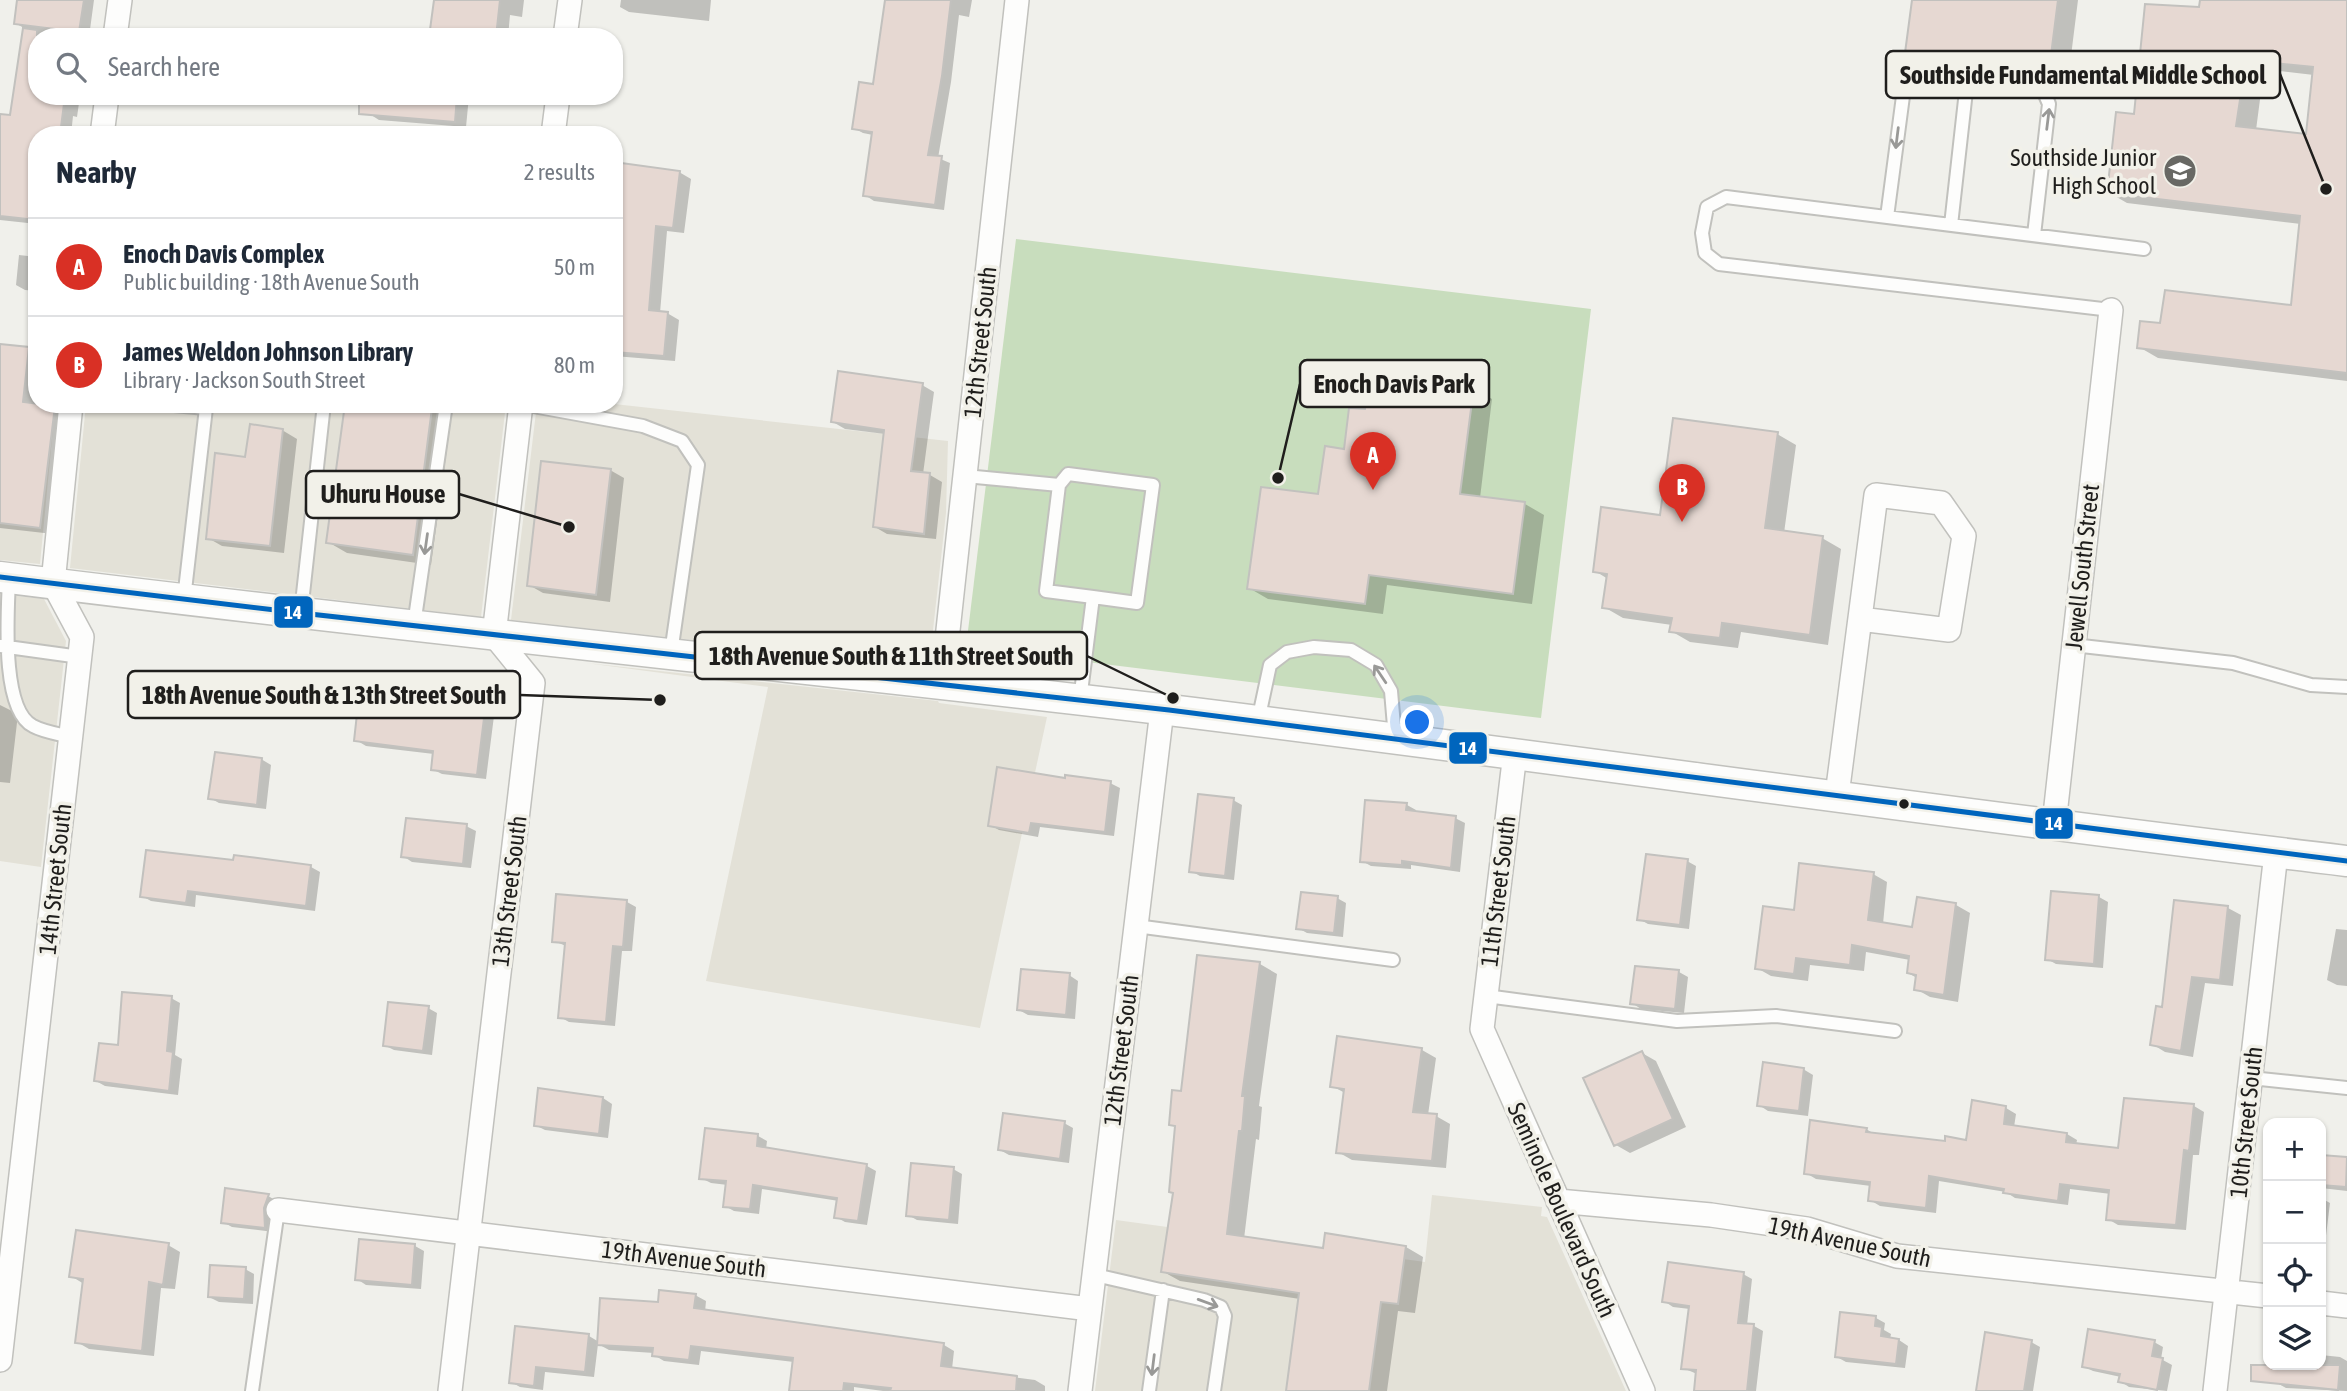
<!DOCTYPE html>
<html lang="en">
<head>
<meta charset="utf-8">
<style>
  body { margin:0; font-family:"Asap Condensed",sans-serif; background:#f2f2f3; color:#1f2937 }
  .controls { position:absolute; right:21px; bottom:21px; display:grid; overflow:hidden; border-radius:14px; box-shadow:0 2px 5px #0004 }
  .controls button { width:63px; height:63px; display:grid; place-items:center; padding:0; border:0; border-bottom:2px solid #e0e1e3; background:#fff; color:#1f2937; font:35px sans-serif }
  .you { position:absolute; left:1418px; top:723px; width:24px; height:24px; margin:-18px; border:5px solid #fff; border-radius:50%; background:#1a73e8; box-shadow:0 0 0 10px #1a73e833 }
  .badge { display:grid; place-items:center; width:46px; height:46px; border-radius:50%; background:#d93025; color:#fff; font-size:23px; font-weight:700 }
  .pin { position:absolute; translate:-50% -58px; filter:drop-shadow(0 2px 4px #0008) }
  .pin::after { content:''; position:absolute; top:37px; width:24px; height:21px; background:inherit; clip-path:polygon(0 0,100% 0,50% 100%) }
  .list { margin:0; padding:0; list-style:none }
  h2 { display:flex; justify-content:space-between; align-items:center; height:91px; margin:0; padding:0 28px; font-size:30px }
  h2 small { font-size:23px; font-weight:400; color:#747a83 }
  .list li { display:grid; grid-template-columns:46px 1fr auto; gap:21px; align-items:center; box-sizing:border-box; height:98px; padding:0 28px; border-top:2px solid #e0e1e3 }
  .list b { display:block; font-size:26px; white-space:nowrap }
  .list p { margin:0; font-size:23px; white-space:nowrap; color:#747a83 }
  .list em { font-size:23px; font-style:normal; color:#747a83 }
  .icon { flex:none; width:38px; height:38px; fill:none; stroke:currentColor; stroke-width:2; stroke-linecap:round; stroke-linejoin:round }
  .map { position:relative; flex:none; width:2347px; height:1391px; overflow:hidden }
  .search { position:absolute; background:#fff; box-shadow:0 2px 5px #0004; left:28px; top:28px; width:595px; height:77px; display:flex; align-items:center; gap:18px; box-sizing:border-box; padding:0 24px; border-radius:28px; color:#747a83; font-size:26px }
  .panel { position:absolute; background:#fff; box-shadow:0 2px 5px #0004; left:28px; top:126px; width:595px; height:287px; border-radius:28px }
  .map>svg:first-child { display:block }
  .built { fill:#e3e1d7 }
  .green { fill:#c8ddbd }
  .shadow { fill:#0003; fill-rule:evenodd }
  .building { fill:#e6d8d2; stroke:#c2c1be; stroke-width:2; fill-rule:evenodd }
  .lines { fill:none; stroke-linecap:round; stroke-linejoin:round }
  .service-casing { stroke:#c1c1bd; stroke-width:16 }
  .minor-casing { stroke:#c1c1bd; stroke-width:26 }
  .tertiary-casing { stroke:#c1c1bd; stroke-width:33 }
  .service { stroke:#fdfdfc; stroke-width:12 }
  .minor { stroke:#fdfdfc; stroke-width:23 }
  .tertiary { stroke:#fdfdfc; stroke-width:30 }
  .bus-1-casing { stroke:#f2f1e9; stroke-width:10 }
  .bus-1 { stroke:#0065bd; stroke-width:5 }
  .oneway { stroke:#999997 }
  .bus-dot { fill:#1f1e1c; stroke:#f2f1e9; stroke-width:2.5 }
  .labels { text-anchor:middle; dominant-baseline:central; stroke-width:7; stroke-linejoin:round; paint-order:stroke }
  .poi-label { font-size:24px; fill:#1f1e1c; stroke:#f2f1e9; text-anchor:end }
  .street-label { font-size:24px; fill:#1f1e1c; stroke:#f2f1e9 }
  .leader { fill:none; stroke:#1f1e1c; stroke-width:2.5 }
  .callout-dot { fill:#1f1e1c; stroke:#f2f1e9; stroke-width:2.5 }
  .callout { fill:#f2f1e9; stroke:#1f1e1c; stroke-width:2.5 }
  .callout-label { font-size:26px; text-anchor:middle; font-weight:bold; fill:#1f1e1c }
  .line-badge { stroke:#f2f1e9; stroke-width:2.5 }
  .badge-label { font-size:19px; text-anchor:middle; font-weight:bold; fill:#fff }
</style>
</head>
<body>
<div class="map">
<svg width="2347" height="1391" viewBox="0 0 2347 1391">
  <rect width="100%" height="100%" fill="#f0f0eb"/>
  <path class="built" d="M86,404H506L481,617L70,568Z
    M537,404H614L948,441L946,513L929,666L511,620Z
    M0,423L53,428L40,564L0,560Z
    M0,594L44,599L66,641L41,867L0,861Z
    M586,663L938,701L939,703L1047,717L980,1028L706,981L768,687Z
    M1432,1195L1542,1207L1541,1216L1547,1217L1626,1391H1095L1116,1220L1425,1262Z"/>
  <path class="green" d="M1016,239L1591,309L1541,718L966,647Z"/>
  <path class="shadow" d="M18,0H94L89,37H37V96H80L77,117L73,116L71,135H37V224L0,220V115L12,117L24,28L15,23Z
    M436,0H524L522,17L510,15L508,37H431Z
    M621,0H711L709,21L629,12L620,7Z
    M886,0H972L969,17L959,15L951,82L938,158L950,163L944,210L874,201L865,195L873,135L863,133L854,128L874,86Z
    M1913,0H2078L2068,80L1926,63L1907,52Z
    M2202,0H2347V381L2158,358L2139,347L2162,325L2292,307L2301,224L2127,203L2108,192L2136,116L2201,9ZM2264,69L2314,75L2308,136L2256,130Z
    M370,96H469L466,127L379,120L368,113Z
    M614,164L679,172L691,179L684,233L667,231L660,313H667L679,320L675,361L614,356Z
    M19,255L37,257V291L25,290L16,285Z
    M0,346L28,348L37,353L36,406L54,408L67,416L53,534L0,528Z
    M922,385L934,392L923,474L930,475L942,482L936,539L887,534L875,527L885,434L845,429L833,422Z
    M1474,388L1492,399L1480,498L1525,504L1544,515L1532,604L1387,585L1383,614L1268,599L1249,588L1320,496L1367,411Z
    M432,409L451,420L431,565L347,553L328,542Z
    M282,430L297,439L284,553L222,546L208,538L247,459Z
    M1777,434L1796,445L1784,533L1822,538L1841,549L1828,645L1741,632L1738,648L1690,642L1671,631L1672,625L1623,618L1604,607L1608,579L1595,571L1661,517Z
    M610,470L624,478L610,602L543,593L529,585Z
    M408,685L417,691L415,703L484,711L494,716L486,779L442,774L432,769L434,754L366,746L356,740Z
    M0,705L18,714L10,783L0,782Z
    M261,759L271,765L266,809L219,803L210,798Z
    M1067,780L1110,783L1120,788L1114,836L1040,827L1038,837L999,830L990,825Z
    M1233,800L1242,805L1234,880L1200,876L1191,871Z
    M1407,805L1416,810L1415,813L1455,818L1465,823L1460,872L1411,865V869L1371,866L1362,861Z
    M466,826L476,831L471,868L412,862L403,856Z
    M1687,861L1696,866L1689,929L1648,924L1639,919Z
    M235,862L311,867L320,872L315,911L196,895L195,907L151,901L142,896Z
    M1873,874L1887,882L1883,924L1914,929L1956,905L1970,913L1958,1002L1930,997L1916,989L1917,978L1908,973L1910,960L1866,952L1864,971L1810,965L1808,981L1771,976L1757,968L1796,912Z
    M2052,893L2099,897L2108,902L2103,968L2056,964L2047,959Z
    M1337,898L1346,903L1343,937L1307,933L1298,928Z
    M627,902L636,907L632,951H622L615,1026L569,1022L560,1017L566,946L554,941Z
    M2228,908L2241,915L2233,986L2205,983L2193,1057L2165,1052L2152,1044L2164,1009Z
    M2336,929L2347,930V986L2337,985L2327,980Z
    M1260,964L1277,974L1259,1106L1262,1107L1259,1140L1256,1139L1244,1239L1324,1250L1406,1247L1423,1257L1415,1313L1398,1311L1387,1391H1287L1300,1299L1180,1281L1162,1271L1175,1194L1177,1127L1171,1124L1183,1092Z
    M1679,972L1688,977L1684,1013L1641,1009L1632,1003Z
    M1069,975L1078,981L1075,1019L1028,1015L1019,1010Z
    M171,998L180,1003L175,1055L182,1059L178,1095L105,1086L96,1081L119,1047Z
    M428,1008L437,1013L432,1055L394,1050L384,1045Z
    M1422,1050L1436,1058L1428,1115L1436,1116L1450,1124L1446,1168L1352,1160L1338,1152L1345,1093L1332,1086Z
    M1642,1053L1656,1061L1686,1127L1630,1153L1616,1145Z
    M1803,1069L1813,1075L1808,1116L1768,1111L1759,1105Z
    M603,1098L612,1104L608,1138L545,1130L535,1125Z
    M2194,1106L2204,1112L2199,1155H2193L2186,1230L2118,1225L2108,1219L2111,1194L2070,1189L2068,1205L2015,1198L2006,1192L1939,1181L1936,1213L1880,1206L1870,1200L1871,1186L1816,1179L1806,1173L1866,1129L1876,1135L1946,1142H1968L2006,1108L2016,1114L2014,1127L2067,1134L2077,1140L2076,1145L2119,1150Z
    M1064,1123L1073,1128L1069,1163L1009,1155L1000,1150Z
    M758,1136L767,1141L766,1149L867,1166L876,1171L867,1225L845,1222L836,1217L839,1201L762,1189L759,1214L734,1211L725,1206L728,1185L711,1183L701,1178Z
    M2321,1157L2347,1159V1191L2321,1188Z
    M953,1169L962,1174L958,1224L917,1220L908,1215Z
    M227,1190L268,1196L277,1201L274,1232L232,1227L223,1222Z
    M2321,1198L2330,1203L2324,1252H2321Z
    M168,1245L180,1252L175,1289L161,1288L154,1356L89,1349L77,1342L84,1284L71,1276Z
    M415,1246L424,1251L421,1289L366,1285L357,1279Z
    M245,1269L254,1274L253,1304L219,1302L209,1297Z
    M1743,1274L1752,1279L1747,1325L1754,1326L1763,1331L1756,1391H1758H1695L1697,1374L1683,1368L1690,1309L1673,1307L1664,1301Z
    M695,1295L706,1301L705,1312L944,1345L954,1351L952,1369L1035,1380L1045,1386V1391H883L854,1387V1391H794V1362L701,1351L699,1365L664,1361L654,1355V1353L609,1350L598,1344L594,1377L545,1372L543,1390L520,1387L511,1382L517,1328L589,1336L599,1342L659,1304Z
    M1876,1318L1885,1323L1884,1330L1891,1334L1890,1339L1899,1340L1908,1346L1905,1368L1846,1362L1837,1357Z
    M2031,1342L2040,1347L2033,1391H1977Z
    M2154,1342L2163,1347L2161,1359L2172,1365L2167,1391L2129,1387L2120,1381L2121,1377L2093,1371L2083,1366Z
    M2321,1355L2340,1357L2347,1361V1391L2286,1388L2277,1383L2279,1365H2321Z"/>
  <path class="building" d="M17,0H84L79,32L14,24Z
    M434,0H500L496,37H429Z
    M885,0H951L942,76L928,155L942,156L935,205L863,196L872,132L852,129L859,82L873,84Z
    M1912,0H2058L2049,71L1905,53Z
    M2200,0H2347V373L2137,348L2140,321L2160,323L2165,290L2291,305L2300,216L2107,193L2116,112L2134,114L2145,4L2199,7ZM2246,60L2313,67L2306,134L2236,126Z
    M23,28L37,30V96H65L60,135H37V220L0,216V114L10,115Z
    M359,96H457L455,122L359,114Z
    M614,162L680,171L673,228L656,226L649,310L668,312L664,356L614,352Z
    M0,344L29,347L23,402L55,406L40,528L0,523Z
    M838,371L923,383L911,471L930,473L924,534L873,527L884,430L831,422Z
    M1370,374L1474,386L1460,494L1525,502L1513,594L1369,575L1365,604L1247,589L1261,487L1318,494L1325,446L1344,449L1349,408L1365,409Z
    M345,404H408L432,408L413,555L326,543Z
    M1673,418L1778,432L1765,528L1823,536L1810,635L1722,623L1720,638L1669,632L1672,618L1602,608L1607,574L1593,572L1601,507L1660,515Z
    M250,424L283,429L270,546L206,539L215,453L245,457Z
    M541,461L611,469L596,595L527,586Z
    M361,678L408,684L406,701L485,710L477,775L431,770L433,751L354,741Z
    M215,752L262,758L257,805L208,799Z
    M997,767L1065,778V775L1111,781L1105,832L1031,823L1029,833L988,826Z
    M1198,794L1234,798L1225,876L1189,872Z
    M1365,800L1407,803L1406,810L1456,816L1451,868L1402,861V865L1360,862Z
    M406,818L467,824L463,864L401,857Z
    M146,850L233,860L234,855L311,865L306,906L188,891L186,903L140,897Z
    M1646,854L1688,859L1680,925L1637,920Z
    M1799,863L1874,872L1868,920L1912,927L1917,897L1956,903L1944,995L1914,990L1916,975L1907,973L1909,956L1852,945L1850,965L1796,958L1794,974L1755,969L1763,906L1794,910Z
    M2051,891L2099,895L2094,964L2045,960Z
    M1301,892L1338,896L1334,933L1296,929Z
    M556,894L627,900L623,947L613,946L606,1022L558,1018L565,943L552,942Z
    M2174,900L2228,906L2220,980L2192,977L2181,1051L2150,1045L2156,1006L2162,1007Z
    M1197,955L1260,962L1242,1096H1245L1242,1131H1239L1227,1234L1323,1248L1325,1233L1406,1246L1398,1304L1381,1302L1369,1391H1286L1299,1293L1161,1272L1173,1193L1169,1192L1175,1126L1169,1125L1172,1090L1181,1091Z
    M1635,966L1679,970L1675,1009L1630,1004Z
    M1021,969L1070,973L1066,1015L1017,1010Z
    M122,992L172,996L167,1051L173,1052L169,1091L94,1081L99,1043L118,1045Z
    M388,1002L429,1006L423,1051L383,1046Z
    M1337,1036L1422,1048L1413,1112L1437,1114L1432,1161L1336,1153L1344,1089L1330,1087Z
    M1642,1051L1673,1119L1614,1146L1583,1078Z
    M1763,1062L1804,1068L1799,1111L1757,1106Z
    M538,1088L603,1097L599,1134L534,1126Z
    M2124,1098L2194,1104L2189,1151L2184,1150L2176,1225L2106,1220L2109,1190L2060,1184L2058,1201L2003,1193L2004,1189L1929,1176L1926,1208L1868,1201L1870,1182L1804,1174L1810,1120L1867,1128L1866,1132L1945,1141V1136L1966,1140L1972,1100L2006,1106L2004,1124L2067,1133L2066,1142L2118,1148Z
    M1003,1113L1065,1121L1060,1159L998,1150Z
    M705,1128L758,1134L757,1146L867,1164L858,1221L834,1218L837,1198L753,1185L750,1209L723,1207L726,1181L699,1179Z
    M2321,1155L2347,1157L2346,1187L2321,1185Z
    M911,1163L954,1167L949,1220L906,1216Z
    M225,1188L269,1194L264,1208L265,1228L221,1223Z
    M76,1230L169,1243L163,1285L149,1282L142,1351L75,1343L83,1279L69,1277Z
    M359,1239L415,1244L412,1285L355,1280Z
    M1668,1262L1744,1272L1738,1323L1754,1324L1747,1391H1694L1696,1370L1681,1369L1689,1306L1662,1302Z
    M210,1265L246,1267L244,1299L208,1297Z
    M659,1290L696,1294L694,1308L944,1343L941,1366L1017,1376L1016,1391H890L891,1388L844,1383L843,1391H789L793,1358L691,1346L689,1360L652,1356L653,1348L597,1345L600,1298L658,1302Z
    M1840,1312L1876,1316L1875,1326L1882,1327L1881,1336L1899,1339L1896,1364L1835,1357Z
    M515,1326L589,1334L585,1372L536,1367L534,1386L509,1383Z
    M2088,1329L2155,1340L2152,1356L2163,1358L2157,1390L2118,1382L2120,1374L2082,1367Z
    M1985,1332L2032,1340L2024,1391H1976Z
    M2251,1365H2340L2338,1390L2251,1381Z"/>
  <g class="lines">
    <defs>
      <path id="service" d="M1887,217L1905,81L1913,76L2043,90L2049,104L2034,235
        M1951,225L1967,82
        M2111,310L1719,264L1705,253L1702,233L1707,207L1726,197L2144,249
        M163,404L206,408L184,599
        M522,404L643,426L682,441L698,465L671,653
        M965,476L1059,485L1046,591L1093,597L1080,700
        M1059,485L1068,474L1153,485L1137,603L1093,597
        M9,578C8,610 0,709 33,726C44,732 59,734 71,737
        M301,612L324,404
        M414,625L446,404
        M2073,645L2233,663L2311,685L2347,687
        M0,646L80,657
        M1258,721L1270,665L1287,652L1314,647L1351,650L1376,665L1391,691L1395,738
        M1136,926L1393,960
        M1486,996L1677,1021L1776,1016L1895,1031
        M2251,1078L2347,1088
        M1095,1275L1204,1300L1221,1307L1225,1316L1214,1391
        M252,1391L278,1210
        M1149,1391L1163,1290"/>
      <path id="minor" d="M115,37L120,0
        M565,37L570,0
        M102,135L107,96
        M553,135L558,96
        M942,685L1017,0
        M1515,753L1482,1029L1643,1391
        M1837,795L1876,495L1941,503L1964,536L1949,630L1860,619
        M2054,824L2111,310
        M1558,1201L1711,1215L1807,1229L1897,1256L2268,1296
        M278,1210L1090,1309
        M2321,1303L2347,1306
        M0,1360L82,637L53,583L71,404
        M450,1391L533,683L494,635L521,404
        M1080,1391L1162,710
        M2215,1391L2276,853"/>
      <path id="tertiary" d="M0,577C389,626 779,664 1169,710C1562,758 1954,815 2347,861"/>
    </defs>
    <use href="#service" class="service-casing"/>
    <use href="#minor" class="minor-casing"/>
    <use href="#tertiary" class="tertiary-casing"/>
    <use href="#service" class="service"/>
    <use href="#minor" class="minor"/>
    <use href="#tertiary" class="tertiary"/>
    <defs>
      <path id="bus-1" d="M0,577L292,612L1169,710L2347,861"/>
    </defs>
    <use href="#bus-1" class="bus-1-casing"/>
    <use href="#bus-1" class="bus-1"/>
  </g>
  <defs><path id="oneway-shaft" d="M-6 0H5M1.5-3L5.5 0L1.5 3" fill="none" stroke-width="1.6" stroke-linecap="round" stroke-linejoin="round" transform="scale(1.75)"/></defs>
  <g class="oneway">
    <use href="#oneway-shaft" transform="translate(2048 119) rotate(-83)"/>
    <use href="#oneway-shaft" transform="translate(1897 138) rotate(97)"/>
    <use href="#oneway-shaft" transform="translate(426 544) rotate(98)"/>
    <use href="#oneway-shaft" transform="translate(1380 674) rotate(-124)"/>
    <use href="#oneway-shaft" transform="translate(1208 1303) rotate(20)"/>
    <use href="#oneway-shaft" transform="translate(1153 1365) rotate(97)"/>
  </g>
  <defs>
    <symbol id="school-disc" viewBox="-11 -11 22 22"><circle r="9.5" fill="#686864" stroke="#f2f1e9"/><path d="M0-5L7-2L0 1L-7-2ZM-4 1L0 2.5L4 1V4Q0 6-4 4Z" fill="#fff"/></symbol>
  </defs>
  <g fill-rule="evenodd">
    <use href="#school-disc" x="2161" y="152" width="38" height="38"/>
  </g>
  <circle class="bus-dot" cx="1904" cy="804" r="6"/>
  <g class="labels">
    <g class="poi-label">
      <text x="2156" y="157">Southside Junior<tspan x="2156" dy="28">High School</tspan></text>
    </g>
    <g class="street-label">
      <text transform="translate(980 342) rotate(-84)">12th Street South</text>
      <text transform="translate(2082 567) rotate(-84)">Jewell South Street</text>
      <text transform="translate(55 879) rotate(-84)">14th Street South</text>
      <text transform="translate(509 891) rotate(-83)">13th Street South</text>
      <text transform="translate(1498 891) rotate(-83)">11th Street South</text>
      <text transform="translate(1121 1050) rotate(-83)">12th Street South</text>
      <text transform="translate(2246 1122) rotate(-84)">10th Street South</text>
      <text transform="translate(1562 1210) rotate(66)">Seminole Boulevard South</text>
      <text transform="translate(1850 1242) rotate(12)">19th Avenue South</text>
      <text transform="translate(684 1259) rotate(7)">19th Avenue South</text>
    </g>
  </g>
  <path class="leader" d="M2326 189L2280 74M1278 478L1300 384M569 527L459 494M1173 698L1087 656M660 700L520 695"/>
  <g class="callout-dot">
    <circle cx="2326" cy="189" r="7"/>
    <circle cx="1278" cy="478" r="7"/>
    <circle cx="569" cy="527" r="7"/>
    <circle cx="1173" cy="698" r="7"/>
    <circle cx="660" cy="700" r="7"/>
  </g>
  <g class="callout">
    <rect x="1886" y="51" width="394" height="47" rx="7"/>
    <rect x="1300" y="360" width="189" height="47" rx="7"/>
    <rect x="306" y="471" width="153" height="47" rx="7"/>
    <rect x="695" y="632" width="392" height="47" rx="7"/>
    <rect x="128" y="671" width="392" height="47" rx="7"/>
  </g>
  <g class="callout-label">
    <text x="2083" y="84">Southside Fundamental Middle School</text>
    <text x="1394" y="393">Enoch Davis Park</text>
    <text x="383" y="503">Uhuru House</text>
    <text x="891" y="665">18th Avenue South &amp; 11th Street South</text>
    <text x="324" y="704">18th Avenue South &amp; 13th Street South</text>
  </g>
  <g class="line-badge">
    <rect x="273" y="595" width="41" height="34" rx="7" fill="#0065bd"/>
    <rect x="1448" y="731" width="40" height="34" rx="7" fill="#0065bd"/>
    <rect x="2034" y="807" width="40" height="33" rx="7" fill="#0065bd"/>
  </g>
  <g class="badge-label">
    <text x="293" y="619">14</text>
    <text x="1468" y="755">14</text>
    <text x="2054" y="830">14</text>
  </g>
</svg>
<div class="controls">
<button>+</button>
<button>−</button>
<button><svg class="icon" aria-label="locate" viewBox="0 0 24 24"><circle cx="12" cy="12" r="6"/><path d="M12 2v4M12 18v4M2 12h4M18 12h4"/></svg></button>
<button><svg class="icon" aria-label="layers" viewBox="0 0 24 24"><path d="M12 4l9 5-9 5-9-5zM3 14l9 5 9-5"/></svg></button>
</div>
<div class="you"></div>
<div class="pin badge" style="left:1373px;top:490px">A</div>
<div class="pin badge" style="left:1682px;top:522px">B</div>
<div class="search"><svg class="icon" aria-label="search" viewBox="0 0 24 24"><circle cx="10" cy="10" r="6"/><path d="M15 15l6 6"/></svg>Search here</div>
<section class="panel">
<h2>Nearby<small>2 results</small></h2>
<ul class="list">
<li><span class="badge">A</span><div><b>Enoch Davis Complex</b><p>Public building · 18th Avenue South</p></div><em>50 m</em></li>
<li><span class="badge">B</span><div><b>James Weldon Johnson Library</b><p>Library · Jackson South Street</p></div><em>80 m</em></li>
</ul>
</section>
</div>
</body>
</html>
